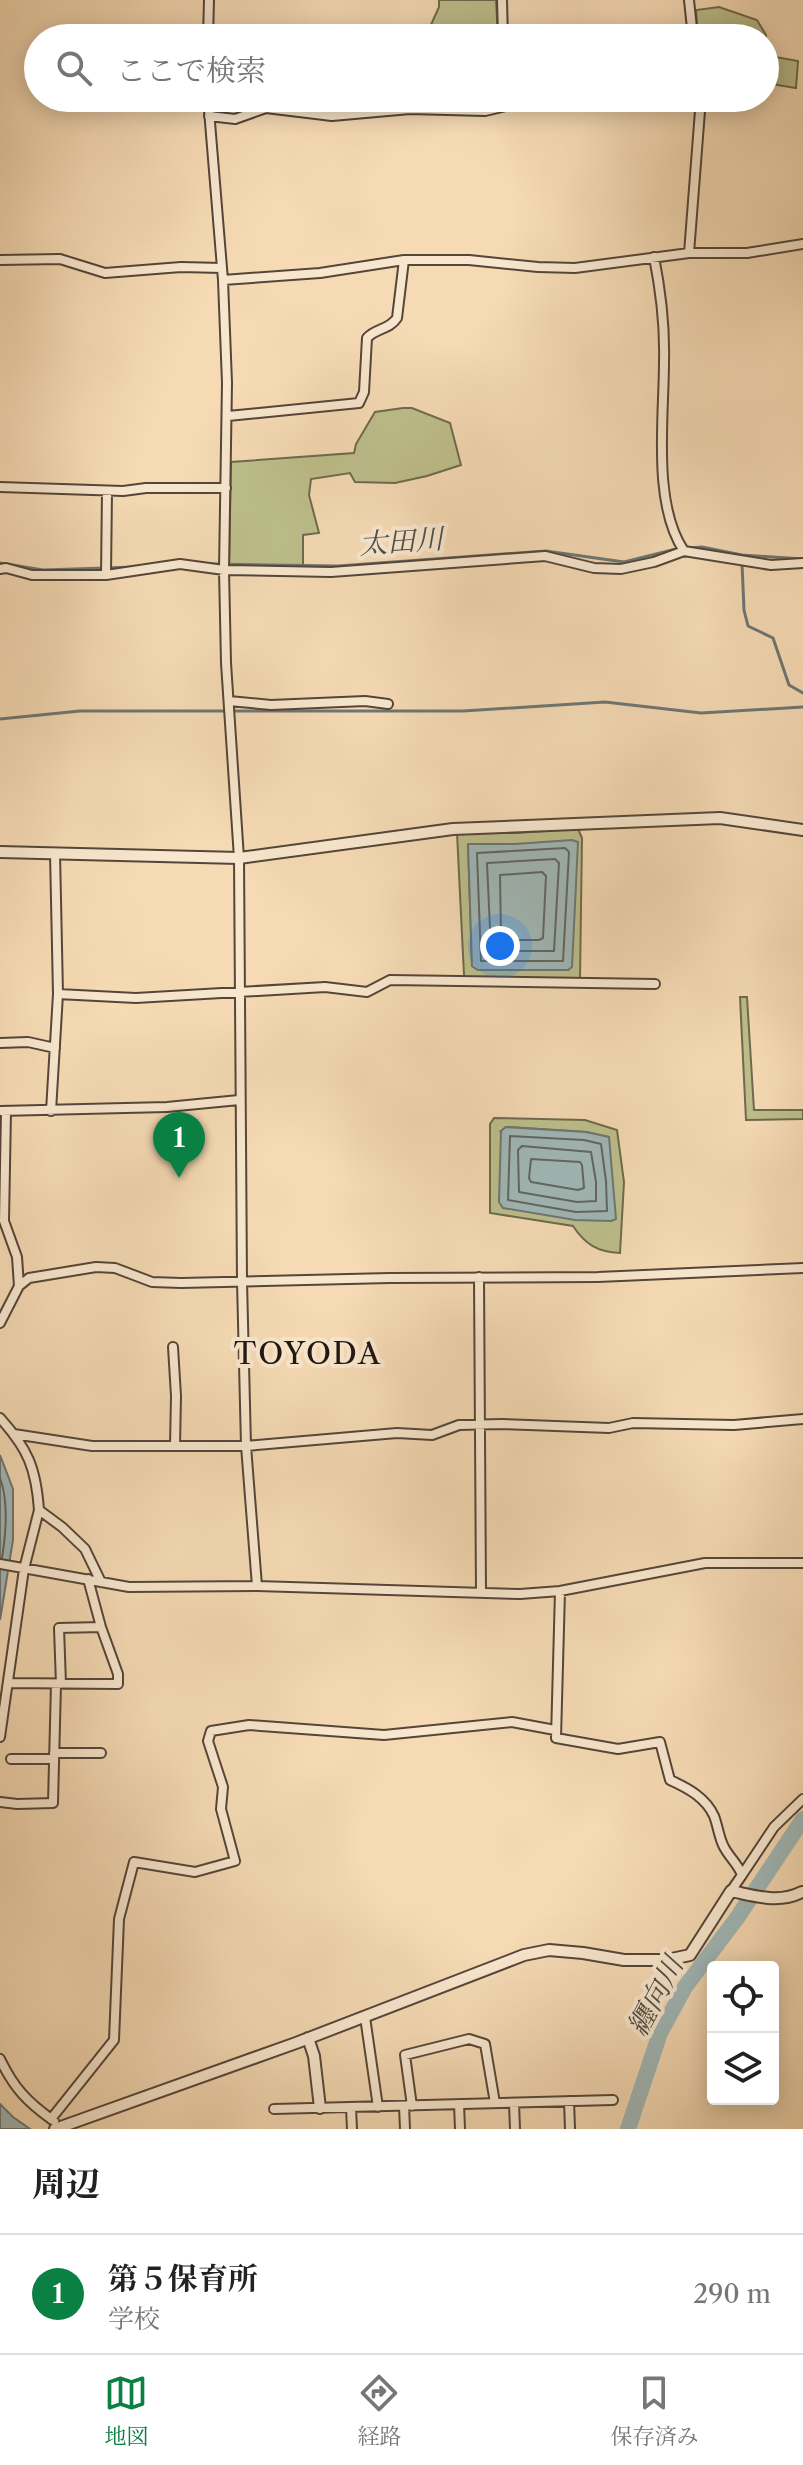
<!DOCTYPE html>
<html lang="ja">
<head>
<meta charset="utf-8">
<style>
  body { margin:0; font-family:"Libre Caslon Text","Noto Serif JP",serif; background:#f2f2f2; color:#222 }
  .controls { position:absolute; right:24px; bottom:24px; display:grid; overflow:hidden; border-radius:8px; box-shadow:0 4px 20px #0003 }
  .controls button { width:72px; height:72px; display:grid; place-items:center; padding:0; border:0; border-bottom:2px solid #e0e0e0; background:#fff; color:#222; font:40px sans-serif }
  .you { position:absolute; left:500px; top:946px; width:28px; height:28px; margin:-20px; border:6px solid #fff; border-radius:50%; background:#1a73e8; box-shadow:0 0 0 12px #1a73e833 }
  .badge { display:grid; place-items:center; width:52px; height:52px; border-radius:50%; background:#0b8043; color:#fff; font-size:26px; font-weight:700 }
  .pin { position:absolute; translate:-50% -66px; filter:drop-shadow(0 2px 4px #0008) }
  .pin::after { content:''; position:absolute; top:42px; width:28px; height:24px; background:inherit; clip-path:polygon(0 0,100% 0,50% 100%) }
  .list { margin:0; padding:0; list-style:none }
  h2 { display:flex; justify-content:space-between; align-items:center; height:104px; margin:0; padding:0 32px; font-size:34px }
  h2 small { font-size:26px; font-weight:400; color:#767676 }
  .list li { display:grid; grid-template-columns:52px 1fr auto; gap:24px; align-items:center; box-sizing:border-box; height:120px; padding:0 32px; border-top:2px solid #e0e0e0 }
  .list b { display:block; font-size:30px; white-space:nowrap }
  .list p { margin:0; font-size:26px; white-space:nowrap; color:#767676 }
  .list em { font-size:26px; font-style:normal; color:#767676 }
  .icon { flex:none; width:44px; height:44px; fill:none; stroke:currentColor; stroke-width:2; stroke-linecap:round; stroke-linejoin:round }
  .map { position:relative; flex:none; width:803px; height:2129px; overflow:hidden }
  .search { position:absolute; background:#fff; box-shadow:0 4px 20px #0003; left:24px; right:24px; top:24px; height:88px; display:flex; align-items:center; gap:20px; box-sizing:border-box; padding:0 28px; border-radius:44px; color:#767676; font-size:30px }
  .sheet { height:224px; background:#fff }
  nav { display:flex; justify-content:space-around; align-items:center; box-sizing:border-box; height:112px; border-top:2px solid #e0e0e0; background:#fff; font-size:22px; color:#767676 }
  nav a { display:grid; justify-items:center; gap:4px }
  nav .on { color:#0b8043 }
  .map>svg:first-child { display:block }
  .green { fill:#bdbf8c; stroke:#6e6a4e; stroke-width:2; fill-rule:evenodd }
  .water { fill:#a0b8b7; stroke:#6d7774; stroke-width:2 }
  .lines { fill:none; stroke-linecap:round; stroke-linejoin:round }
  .shore { stroke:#606664; stroke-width:2 }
  .stream { stroke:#6d7774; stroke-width:3 }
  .river { stroke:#a0b8b7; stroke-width:16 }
  .minor-casing { stroke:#554639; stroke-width:12 }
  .tertiary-casing { stroke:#554639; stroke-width:14 }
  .minor { stroke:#f8e7ce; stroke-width:8 }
  .tertiary { stroke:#f8e7ce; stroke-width:10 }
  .labels { text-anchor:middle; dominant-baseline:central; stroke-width:8; stroke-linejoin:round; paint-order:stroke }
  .water-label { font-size:28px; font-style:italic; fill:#4d4e4a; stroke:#f8e7ce }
  .quarter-label { font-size:30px; letter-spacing:2px; fill:#201510; stroke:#f8e7ce }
</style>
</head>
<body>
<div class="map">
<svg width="803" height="2129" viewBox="0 0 803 2129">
  <rect width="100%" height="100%" fill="#f5dab4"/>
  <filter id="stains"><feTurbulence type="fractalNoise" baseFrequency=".0025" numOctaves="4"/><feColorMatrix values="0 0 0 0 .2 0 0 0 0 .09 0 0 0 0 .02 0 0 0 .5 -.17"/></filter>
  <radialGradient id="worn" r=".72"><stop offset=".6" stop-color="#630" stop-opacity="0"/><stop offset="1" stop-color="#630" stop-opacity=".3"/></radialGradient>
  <path class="green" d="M439,0H496L498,38H425L439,7Z
    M719,7L757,20L766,35L765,45V38H698L696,10Z
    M765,52L770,56L798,61L796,88L765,83Z
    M396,98H501L502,102L475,107L397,105Z
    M403,408H412L450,423L461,465L427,476L395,483L355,482L350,473L311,479L309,495L319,533L303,535V569L229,567L231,462L354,453L356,444L375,412Z
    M578,829L582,838L580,979H468L464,975L457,833H515ZM468,844H515L568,970H478L472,966Z
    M740,997H747L754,1110H803V1119L746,1120Z
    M494,1118L585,1120L617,1130L624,1182L620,1253C597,1252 585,1244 573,1226L490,1213V1124ZM506,1127L586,1132L609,1137L501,1131Z"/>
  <path class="water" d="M572,840L578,842L572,967L568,970H478L472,966L468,844H515Z
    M506,1127L586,1132L609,1137L616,1219L611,1221L575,1220L503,1208L499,1202L501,1131Z
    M0,1455L13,1489V1540L0,1620Z
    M0,2104L13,2117L30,2129H0Z"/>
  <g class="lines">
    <path class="shore" d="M565,848L569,852L563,961H481L477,853Z
      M555,859L559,863L554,951H491L487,863Z
      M542,872L546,876L543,938L539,940H503L501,936L500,875Z
      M510,1136L584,1140L601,1144L606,1181L607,1211L576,1212L508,1200Z
      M522,1146L591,1152L596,1182V1201L577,1202L519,1192L518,1150Z
      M531,1159L580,1162L582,1165L584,1188L578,1190L531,1182L529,1178Z
      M0,1478C9,1502 6,1533 2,1558"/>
    <path class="stream" d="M687,548L702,547L742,555L803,559
      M0,563L43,570L135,567
      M742,563L744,610L748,626L773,638L789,685L803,693
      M207,564L338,566L546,551L624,562L680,548
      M0,719L80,711H463L605,702L701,713L803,707"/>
    <path class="river" d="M628,2129L660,2033L685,1987L737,1918L803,1819"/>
    <defs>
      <path id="minor" d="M502,0L503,38
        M689,0L693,38
        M208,38L209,0
        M208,98L223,280L227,383L224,570L226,663L239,858L242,1281L246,1446L257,1586
        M209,116L235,119L266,108L332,116L410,109L485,111L506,106V98
        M689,253L701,98
        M654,257C661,292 665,326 664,362C664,417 652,504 684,551
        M0,260L60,259L105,273L181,267L222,268
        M223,280L320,273L404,260H469L538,267L575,268L689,253H747L803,244
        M228,416L359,403L364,392L367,338C376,328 389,330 397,318L404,260
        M0,487L123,491L146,488H226
        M0,569L6,568L32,575H106L180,564L224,570L331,572L545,556L594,568L621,569L654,562L684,551L771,565L803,563
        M106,575L107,491
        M229,701L271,705L365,701L388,704
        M58,994L136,998L325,987L367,992L390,980L655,984
        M0,1043L28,1042L55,1048
        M0,1111L167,1107L239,1100
        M6,1111L4,1221L17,1257L19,1286
        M51,1111L58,994L55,853
        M479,1277L481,1592
        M0,1323L19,1286L29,1278L96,1267L115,1268L152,1282L181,1283L390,1278L598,1277L803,1268
        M173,1347L176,1396L175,1446
        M0,1418C28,1449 36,1468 39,1510L62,1527L85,1549L101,1582
        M14,1434L92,1446H246L397,1433L432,1435L459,1425L502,1424L609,1428L633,1423L734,1425L803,1419
        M0,1564L129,1587L257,1586L520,1594L560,1591L705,1563H803
        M560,1591L556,1738L618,1749L660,1742L670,1780C688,1788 706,1798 714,1816C718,1826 719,1838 724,1847C729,1857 738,1864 742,1875L731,1891
        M8,1683L118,1684V1674L101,1627L88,1579
        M61,1684L59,1628L101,1627
        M0,1737L24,1569L39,1510
        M54,1753H101
        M11,1759H54
        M0,1802L17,1804L53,1803L56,1684
        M742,1875L774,1827L803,1799
        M365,2017L378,2107
        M0,2059C14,2088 27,2102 54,2121
        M569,2101L570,2129
        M514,2103L515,2129
        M459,2104L460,2129
        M404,2106L405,2129
        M412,2106L405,2055L469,2039L485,2044L495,2103
        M351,2108L352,2129
        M274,2109L613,2100
        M51,2119L114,2040L119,1919L134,1862L195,1872L235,1861L221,1809L223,1787L208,1741L211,1731L249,1725L384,1735L512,1722L555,1730"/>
      <path id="tertiary" d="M0,852L239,858L453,829L720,818L803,830
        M308,2038L314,2056L320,2108
        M55,2129L296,2043L524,1955L549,1950L583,1953L624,1960H667L690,1955L731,1891C756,1896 779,1904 802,1892"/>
    </defs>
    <use href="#minor" class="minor-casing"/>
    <use href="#tertiary" class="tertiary-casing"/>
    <use href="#minor" class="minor"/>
    <use href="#tertiary" class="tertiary"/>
  </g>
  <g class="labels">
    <g class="water-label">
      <text transform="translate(401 541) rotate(-4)">太田川</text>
      <text transform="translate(655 1996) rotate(-62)">纒向川</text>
    </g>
    <g class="quarter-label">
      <text x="308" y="1353">TOYODA</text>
    </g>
  </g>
  <rect width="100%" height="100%" filter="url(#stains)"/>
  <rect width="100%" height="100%" fill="url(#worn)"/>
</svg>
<div class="controls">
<button><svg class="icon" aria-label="locate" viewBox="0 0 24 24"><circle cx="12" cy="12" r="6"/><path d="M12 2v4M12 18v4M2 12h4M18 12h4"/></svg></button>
<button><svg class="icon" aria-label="layers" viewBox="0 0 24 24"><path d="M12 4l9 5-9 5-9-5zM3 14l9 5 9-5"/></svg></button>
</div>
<div class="you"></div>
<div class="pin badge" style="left:179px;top:1178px">1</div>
<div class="search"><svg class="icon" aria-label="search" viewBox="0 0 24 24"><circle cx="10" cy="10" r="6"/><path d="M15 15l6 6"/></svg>ここで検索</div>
</div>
<section class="sheet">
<h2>周辺<small></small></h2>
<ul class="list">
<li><span class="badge">1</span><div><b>第５保育所</b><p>学校</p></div><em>290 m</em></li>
</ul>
</section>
<nav>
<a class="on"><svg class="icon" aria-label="map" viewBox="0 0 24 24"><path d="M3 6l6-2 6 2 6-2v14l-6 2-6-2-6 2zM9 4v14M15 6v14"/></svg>地図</a>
<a><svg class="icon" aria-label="directions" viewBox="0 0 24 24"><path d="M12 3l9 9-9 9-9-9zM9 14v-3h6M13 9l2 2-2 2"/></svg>経路</a>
<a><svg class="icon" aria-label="saved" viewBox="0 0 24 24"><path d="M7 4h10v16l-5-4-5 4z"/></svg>保存済み</a>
</nav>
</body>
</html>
